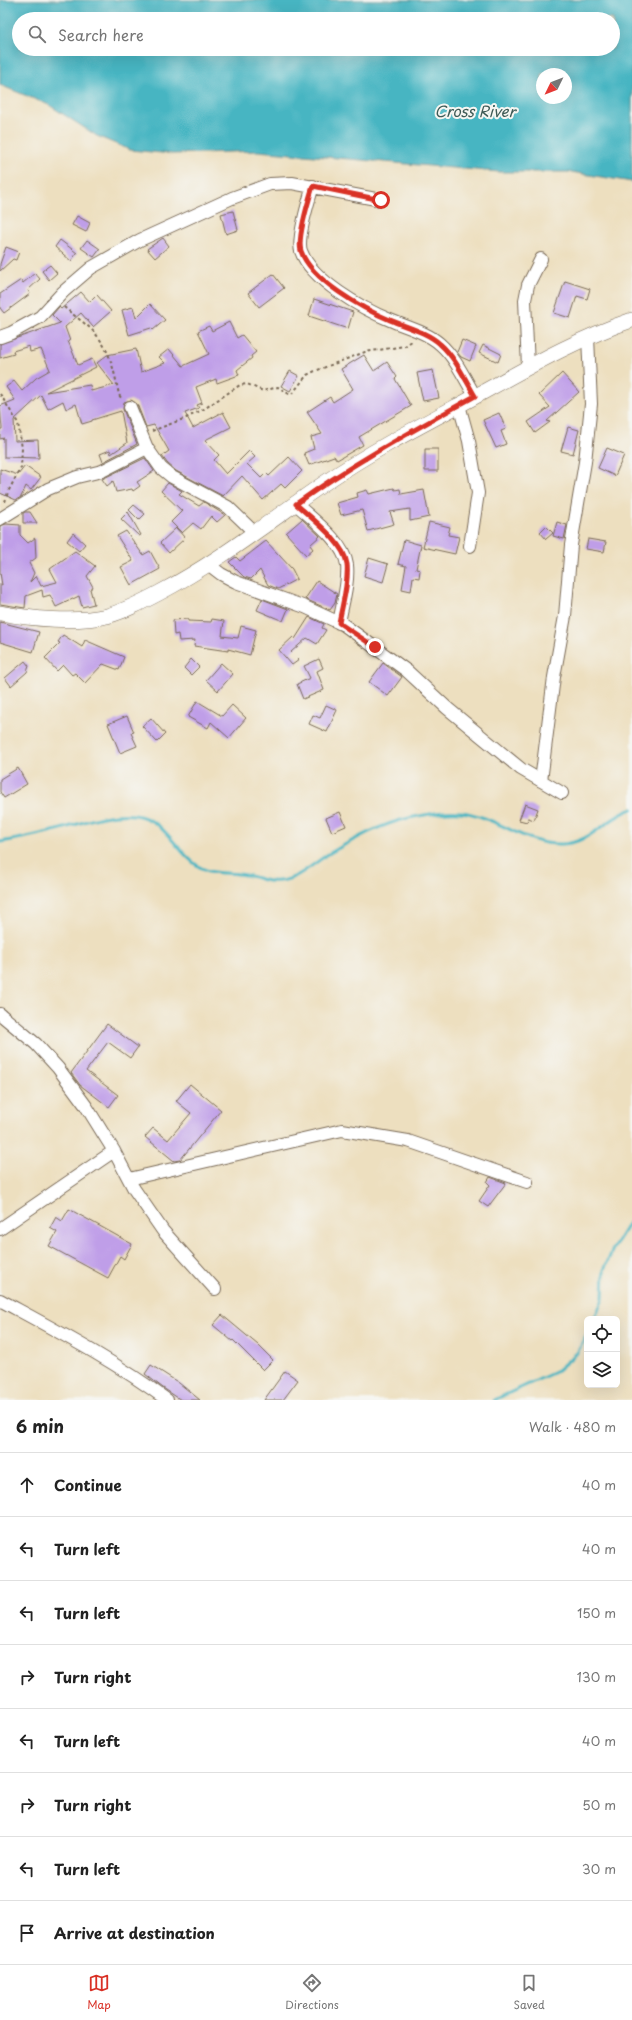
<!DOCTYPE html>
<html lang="en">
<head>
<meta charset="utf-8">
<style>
  body { margin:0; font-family:"Playpen Sans",sans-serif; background:#f2f2f2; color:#222 }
  .controls { position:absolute; right:12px; bottom:12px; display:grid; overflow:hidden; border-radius:6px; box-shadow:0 4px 16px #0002 }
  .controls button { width:36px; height:36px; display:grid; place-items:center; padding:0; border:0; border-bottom:1px solid #e0e0e0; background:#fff; color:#222; font:20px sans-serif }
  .compass { position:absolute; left:536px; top:68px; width:36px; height:36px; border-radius:50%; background:#fff; box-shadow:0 4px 16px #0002; rotate:227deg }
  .stop { position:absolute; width:12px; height:12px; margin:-9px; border:3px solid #d93025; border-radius:50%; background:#fff }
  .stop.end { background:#d93025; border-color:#fff; box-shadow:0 1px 4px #0008 }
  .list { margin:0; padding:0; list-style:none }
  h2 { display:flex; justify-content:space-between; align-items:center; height:52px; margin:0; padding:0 16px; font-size:17px }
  h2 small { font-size:13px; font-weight:400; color:#767676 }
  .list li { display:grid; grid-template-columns:26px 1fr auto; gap:12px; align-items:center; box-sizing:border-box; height:64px; padding:0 16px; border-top:1px solid #e0e0e0 }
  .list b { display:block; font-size:15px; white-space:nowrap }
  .list em { font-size:13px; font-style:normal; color:#767676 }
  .icon { flex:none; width:22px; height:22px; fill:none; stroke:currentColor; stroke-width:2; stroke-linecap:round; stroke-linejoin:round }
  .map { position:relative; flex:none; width:632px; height:1400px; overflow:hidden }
  .search { position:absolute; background:#fff; box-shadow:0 4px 16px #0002; left:12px; right:12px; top:12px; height:44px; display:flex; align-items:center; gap:10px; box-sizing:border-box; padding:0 14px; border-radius:22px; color:#767676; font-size:15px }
  .sheet { height:564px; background:#fff }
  nav { display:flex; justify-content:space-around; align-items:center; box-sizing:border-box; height:56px; border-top:1px solid #e0e0e0; background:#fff; font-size:11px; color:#767676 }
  nav a { display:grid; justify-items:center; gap:2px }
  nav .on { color:#d93025 }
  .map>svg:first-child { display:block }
  .water { fill:#47b5c2; stroke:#417070; fill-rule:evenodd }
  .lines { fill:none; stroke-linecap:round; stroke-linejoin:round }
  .stream { stroke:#47b5c2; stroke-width:3 }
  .building { fill:#bf9ee8 }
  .minor-casing { stroke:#796956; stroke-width:14 }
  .tertiary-casing { stroke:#796956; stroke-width:16 }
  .path { stroke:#796956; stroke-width:2; stroke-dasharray:3 3; stroke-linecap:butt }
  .minor { stroke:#fff; stroke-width:12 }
  .tertiary { stroke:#fff; stroke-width:15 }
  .route { stroke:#d93025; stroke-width:5 }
  .labels { text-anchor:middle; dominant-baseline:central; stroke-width:4; stroke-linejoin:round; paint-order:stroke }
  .water-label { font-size:15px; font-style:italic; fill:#3f5b57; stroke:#f6f6f2 }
</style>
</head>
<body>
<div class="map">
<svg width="632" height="1400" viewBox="0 0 632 1400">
  <rect width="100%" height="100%" fill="#f6f6f2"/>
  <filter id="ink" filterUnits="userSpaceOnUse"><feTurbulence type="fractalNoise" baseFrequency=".025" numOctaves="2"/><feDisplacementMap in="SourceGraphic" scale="8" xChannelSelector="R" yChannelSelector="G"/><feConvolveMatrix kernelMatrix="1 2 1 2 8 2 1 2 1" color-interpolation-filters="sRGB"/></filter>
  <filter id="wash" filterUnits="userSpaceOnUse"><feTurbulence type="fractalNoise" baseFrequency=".012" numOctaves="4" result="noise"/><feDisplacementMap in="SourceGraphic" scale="16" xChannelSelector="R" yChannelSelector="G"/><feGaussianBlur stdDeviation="0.9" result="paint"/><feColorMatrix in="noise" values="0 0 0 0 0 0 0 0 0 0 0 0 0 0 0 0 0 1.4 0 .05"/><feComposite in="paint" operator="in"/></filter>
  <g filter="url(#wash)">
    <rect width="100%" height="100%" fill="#eddfbf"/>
    <path class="water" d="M0,0H632V182L571,172H499L258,151L173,154L130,150L97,136L49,105L0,85ZM19,19H613V49H19ZM542,74H566V98H542Z"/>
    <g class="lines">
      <path class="stream" d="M0,842C21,839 41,834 61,829C85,822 110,812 135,815C166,820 175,851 198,866C211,875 230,872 245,875C253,876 261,880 269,881C295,884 310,865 330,853C355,839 381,824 409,818C425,815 444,810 461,812C497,816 525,846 562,844C590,843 607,818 632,809
        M594,1319L603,1299L604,1270L613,1249L632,1218
        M494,1400L555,1372L577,1353L587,1335"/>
    </g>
    <g id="blocks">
      <path class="building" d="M233,211L238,230L226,234L221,214Z
        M77,216L90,223L86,232L72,225Z
        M163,238L169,246L155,258L147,249Z
        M60,240L77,253L71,261L55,247Z
        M87,240L100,249L94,257L81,248Z
        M6,247L19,252L16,260L13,259L0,271V264Z
        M50,265L57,273L49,280L42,271Z
        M35,273L40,279L28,290L30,294L4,313L0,308V294L21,280L23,283Z
        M273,274L284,288L259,307L248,293Z
        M565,281L590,289L587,299L577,296L570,318L554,313Z
        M81,292L90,302L97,295L111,311L93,327L81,313L65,327L70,341H68L78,365L92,359L96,367L46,392L90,385L91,391L114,385L97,363L107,355L136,349L141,372L165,363L159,357L169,349L183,366L209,354L198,331L209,326L212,331L229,322L237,338L242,335L256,352L251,356L252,358L237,370L239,375L217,383L216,379L196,387L202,403L197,405L199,408L185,413L193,428L223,412L231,427L205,440L219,455L214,460L226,474L249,451L255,457L247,464L261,478L266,473L269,476L289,457L302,471L285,488L281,484L263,500L242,476L223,496L176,471L167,463L162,456L169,451L154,425L146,427L137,404L131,400L124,402L123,409L137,444L103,462L100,454L110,450L111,454L127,443L121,411L92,420V421L82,424L76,404L66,409L63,401L48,409L41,395L14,420L15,441L38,440L39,458L4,457V438L0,439V429H2L0,406L15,400L6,387L14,381L22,391L36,378L50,370L41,349L30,352L29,346L13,351L14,354L0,358V344L60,323L52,315L59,307L61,309Z
        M314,299L353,312L348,329L309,316Z
        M150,304L165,320L153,330L151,328L129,335L122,310L133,307L136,318Z
        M462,340L476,346L470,361L461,357L457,352Z
        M483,345L501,354L498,362L479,353Z
        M364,355L374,371L387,362L397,377L395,379L411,406L359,437L363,445L337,460L334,456L309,465L304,453L314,449L311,437L322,434L307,412L330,397L333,402L353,389L341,369Z
        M433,370L439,398L423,401L417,373Z
        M290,371L299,376L290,391L281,386Z
        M562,373L579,392L547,421L550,422L535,433L528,422L550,407L539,395Z
        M499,413L506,429L501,431L506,444L496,448L483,420Z
        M568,427L579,430L573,454L561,451Z
        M607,448L624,455L615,476L598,468Z
        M425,449H438V471H425Z
        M145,458L154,471L137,482L140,486L133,491L132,489L116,492L113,481L107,486L102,479Z
        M25,466L41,477L31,490L26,486L21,497L16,500L0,493V469L18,475Z
        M168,483L182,491L179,494L199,506L204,502L225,515L217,522L211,516L201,529L193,523L182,533L171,522L182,511L161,491Z
        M394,488L395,490L400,489L401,494L424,490L429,517L410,521V509L390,512L394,524L368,531L362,510L341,515L337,503L358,497L357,493L367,490L369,494Z
        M134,505L145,514L139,520L129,510Z
        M25,512H30L37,523H23V513Z
        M128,512L141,535L139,536L121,519Z
        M302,519L320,536L310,545L313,549L306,555L286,533Z
        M429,522L450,527L448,535L459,537L455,554L423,547Z
        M557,522L567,525L564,539L553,536Z
        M6,524L20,525V535L28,543L35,538L36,558L29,563L34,573L30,582L36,576L41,586L57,582L50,569L75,551L95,566L87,576L93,587L90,589L94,604L82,607L79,596L56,607L50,595L43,597L42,590L26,596L25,608L0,604V584L2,585L0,573V526Z
        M546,526L553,533L546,539L540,532Z
        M176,528L185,538L169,553L160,543Z
        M126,531L143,555L150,551L160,569L131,585L121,567L133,561L117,536Z
        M73,533L85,544L79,551L67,541Z
        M588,539L606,542L604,552L586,549Z
        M404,540L421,545L416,569L420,570L419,578L413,577L411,591L402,589L406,566L398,564Z
        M266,541L292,569L297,579L278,589L268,585L260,570L251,579L244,577L229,562L236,557L240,561Z
        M369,558L388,564L383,582L364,576Z
        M317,581L337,594L335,603L330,610L305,599Z
        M262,599L288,609L283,621L257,610Z
        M309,617L324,624L322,628L326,630L317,644L307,638L291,652L299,660L292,665L279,650L293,637L295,639Z
        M188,619V621L211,622L212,619L224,621L222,636L238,638L241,626L256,630L250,655L228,649V651L194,646L195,640L179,641L178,634L174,635L173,620Z
        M0,622L39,632L33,652L0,642Z
        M63,635L82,647L85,640L124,657L119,670L103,664L85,683L75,673L72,675L63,665L57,671L45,658L60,643L58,642Z
        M191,659L199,667L191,675L184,668Z
        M319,659L323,668L317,671L324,690L303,699L297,684L310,678L304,666Z
        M25,661L29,666L27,672L11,686L5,678Z
        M221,663L233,674L218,691L206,680Z
        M383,663L402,677L388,696L369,682Z
        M197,701L222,716L232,705L246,718L229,738L211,722L208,728L188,717Z
        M326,705L337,710L327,732L309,724L313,715L320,718Z
        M127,716L134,732L131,733L137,746L120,753L108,724Z
        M151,718L165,734L157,742L142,726Z
        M18,768L27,784L4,798L0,792V779Z
        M525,804L538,809L534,820L528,818L527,822L519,820Z
        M340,812L346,826L332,832L326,818Z
        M107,1024L138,1047L130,1058L108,1042L86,1071L118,1095L109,1107L80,1085L71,1073Z
        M190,1084L221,1110L180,1160L174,1161L145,1137L153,1128L168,1140L191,1113L176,1101Z
        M490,1177L506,1183L488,1207L479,1201L490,1185L487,1182Z
        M69,1209L132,1244L124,1259L120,1256L108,1278L49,1246L57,1232L50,1228L56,1217L62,1221Z
        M222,1315L258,1345L273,1360L263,1370L233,1340L232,1341L213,1325Z
        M151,1365L179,1383L200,1400H181L163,1388L145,1374Z
        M285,1371L298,1380L283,1400H264Z"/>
    </g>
  </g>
  <g filter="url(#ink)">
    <use href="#blocks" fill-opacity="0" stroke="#796956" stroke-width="1"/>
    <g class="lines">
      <defs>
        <path id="minor" d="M313,186C309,199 297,239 301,251C311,280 363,309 390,320C406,327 427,332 440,344C455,357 465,379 475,396
          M0,337L11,333L40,317L63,292L91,268L140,240L232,198L270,184L292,183L381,200
          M528,367L525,300L528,285L541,259
          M459,405L469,441L478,493L470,546
          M130,407L147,448L161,468L172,477L228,507L254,532
          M296,504C312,519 344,542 347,565C349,583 342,605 339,623
          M0,519L48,489L77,477L102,471L147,448
          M208,564L221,574L236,582L305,607L344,625L407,671L447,708L521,769L562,793
          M541,781L554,677L565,616L571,545L585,462L591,404L588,337
          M0,1014L36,1044L58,1068L86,1106L114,1151L134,1189L163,1231L215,1289
          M129,1179L342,1130L408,1141L527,1182
          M0,1229L114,1151
          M0,1300C57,1331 115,1361 167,1400"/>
        <path id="tertiary" d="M0,613C31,619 76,623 107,616C125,611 142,602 159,593C218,562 271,520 326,482C370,452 418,427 465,402C520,372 573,340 632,320"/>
      </defs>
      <use href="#minor" class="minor-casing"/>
      <use href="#tertiary" class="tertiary-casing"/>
      <path class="path" d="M64,307C72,314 82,321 90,328C110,347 114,370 119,395L122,399
        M0,394L18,423L22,448L21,467L8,492L5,502
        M152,431L186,418L204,409L240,385L247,384L263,391L278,387L289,394H292L307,375L315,371L365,352L405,346L413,340"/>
      <use href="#minor" class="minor"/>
      <use href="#tertiary" class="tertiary"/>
    </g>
  </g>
  <g class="lines" filter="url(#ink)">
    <path class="route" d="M375,647L339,623C342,605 349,583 347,564C344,542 312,519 296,504C353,463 414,430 475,396C465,379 455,357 440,344C427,332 406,327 390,320C363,309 311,280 301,251C297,239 309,199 313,186L381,200"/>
  </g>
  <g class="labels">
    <g class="water-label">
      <text x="475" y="110">Cross River</text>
    </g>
  </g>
</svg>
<div class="controls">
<button><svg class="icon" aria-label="locate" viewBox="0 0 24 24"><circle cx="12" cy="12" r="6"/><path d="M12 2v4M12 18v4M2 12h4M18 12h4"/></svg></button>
<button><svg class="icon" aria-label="layers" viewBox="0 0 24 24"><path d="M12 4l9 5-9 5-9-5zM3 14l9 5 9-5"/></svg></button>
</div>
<svg class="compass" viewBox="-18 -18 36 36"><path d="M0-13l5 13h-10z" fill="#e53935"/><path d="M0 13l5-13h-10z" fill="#767676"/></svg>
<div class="stop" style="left:381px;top:200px"></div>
<div class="stop end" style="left:375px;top:647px"></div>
<div class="search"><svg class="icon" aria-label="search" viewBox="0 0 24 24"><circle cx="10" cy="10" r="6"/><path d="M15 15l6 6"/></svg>Search here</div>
</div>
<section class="sheet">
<h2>6 min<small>Walk · 480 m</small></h2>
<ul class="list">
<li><svg class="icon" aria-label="ahead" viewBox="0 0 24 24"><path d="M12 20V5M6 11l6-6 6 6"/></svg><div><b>Continue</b></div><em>40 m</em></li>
<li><svg class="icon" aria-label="left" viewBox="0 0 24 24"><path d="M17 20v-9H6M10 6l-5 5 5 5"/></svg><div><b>Turn left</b></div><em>40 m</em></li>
<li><svg class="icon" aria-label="left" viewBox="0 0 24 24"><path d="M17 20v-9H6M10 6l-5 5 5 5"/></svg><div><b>Turn left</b></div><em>150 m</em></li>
<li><svg class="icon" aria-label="right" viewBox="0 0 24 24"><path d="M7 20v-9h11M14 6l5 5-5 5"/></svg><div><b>Turn right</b></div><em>130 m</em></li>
<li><svg class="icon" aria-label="left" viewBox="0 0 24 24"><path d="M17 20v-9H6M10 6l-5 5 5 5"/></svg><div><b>Turn left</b></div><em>40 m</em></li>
<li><svg class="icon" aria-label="right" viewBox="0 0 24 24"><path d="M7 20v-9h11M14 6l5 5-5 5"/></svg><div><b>Turn right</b></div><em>50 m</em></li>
<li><svg class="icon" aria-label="left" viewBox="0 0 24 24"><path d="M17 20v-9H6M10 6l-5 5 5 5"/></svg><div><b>Turn left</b></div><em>30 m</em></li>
<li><svg class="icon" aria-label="arrive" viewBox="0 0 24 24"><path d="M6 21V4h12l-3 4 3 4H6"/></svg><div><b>Arrive at destination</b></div></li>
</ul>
</section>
<nav>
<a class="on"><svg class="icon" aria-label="map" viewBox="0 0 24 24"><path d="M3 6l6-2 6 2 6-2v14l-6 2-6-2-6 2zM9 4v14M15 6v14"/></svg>Map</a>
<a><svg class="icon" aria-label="directions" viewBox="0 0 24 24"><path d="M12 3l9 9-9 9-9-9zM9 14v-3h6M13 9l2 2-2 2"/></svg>Directions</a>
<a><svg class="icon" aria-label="saved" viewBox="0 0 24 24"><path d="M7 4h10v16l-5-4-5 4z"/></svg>Saved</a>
</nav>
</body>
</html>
